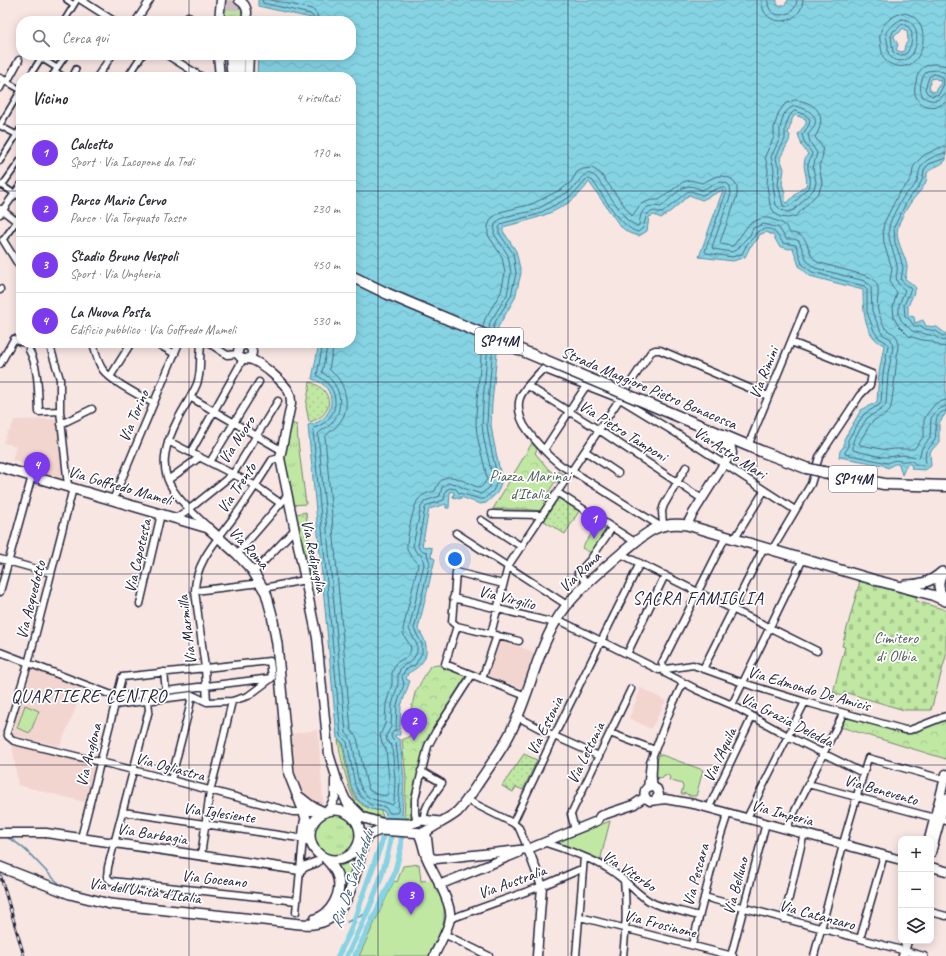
<!DOCTYPE html>
<html lang="it">
<head>
<meta charset="utf-8">
<style>
  body { margin:0; font-family:Caveat,sans-serif; background:#f2f2f3; color:#2b2b33 }
  .controls { position:absolute; right:12px; bottom:12px; display:grid; overflow:hidden; border-radius:8px; box-shadow:0 2px 10px #0003 }
  .controls button { width:36px; height:36px; display:grid; place-items:center; padding:0; border:0; border-bottom:1px solid #e1e1e2; background:#fff; color:#2b2b33; font:20px sans-serif }
  .you { position:absolute; left:455px; top:559px; width:14px; height:14px; margin:-10px; border:3px solid #fff; border-radius:50%; background:#1a73e8; box-shadow:0 0 0 6px #1a73e833 }
  .badge { display:grid; place-items:center; width:26px; height:26px; border-radius:50%; background:#7c3aed; color:#fff; font-size:13px; font-weight:700 }
  .pin { position:absolute; translate:-50% -33px; filter:drop-shadow(0 1px 2px #0008) }
  .pin::after { content:''; position:absolute; top:21px; width:14px; height:12px; background:inherit; clip-path:polygon(0 0,100% 0,50% 100%) }
  .list { margin:0; padding:0; list-style:none }
  h2 { display:flex; justify-content:space-between; align-items:center; height:52px; margin:0; padding:0 16px; font-size:17px }
  h2 small { font-size:13px; font-weight:400; color:#7c7c81 }
  .list li { display:grid; grid-template-columns:26px 1fr auto; gap:12px; align-items:center; box-sizing:border-box; height:56px; padding:0 16px; border-top:1px solid #e1e1e2 }
  .list b { display:block; font-size:15px; white-space:nowrap }
  .list p { margin:0; font-size:13px; white-space:nowrap; color:#7c7c81 }
  .list em { font-size:13px; font-style:normal; color:#7c7c81 }
  .icon { flex:none; width:22px; height:22px; fill:none; stroke:currentColor; stroke-width:2; stroke-linecap:round; stroke-linejoin:round }
  .map { position:relative; flex:none; width:946px; height:956px; overflow:hidden }
  .search { position:absolute; background:#fff; box-shadow:0 2px 10px #0003; left:16px; top:16px; width:340px; height:44px; display:flex; align-items:center; gap:10px; box-sizing:border-box; padding:0 14px; border-radius:16px; color:#7c7c81; font-size:15px }
  .panel { position:absolute; background:#fff; box-shadow:0 2px 10px #0003; left:16px; top:72px; width:340px; height:276px; border-radius:16px }
  .map>svg:first-child { display:block }
  .built { fill:#f3d5cf }
  .grass { fill:url(#grass-tufts); stroke:#71856f }
  .cemetery { fill:url(#cemetery-stones); stroke:#71856f }
  .park { fill:url(#park-crowns); stroke:#71856f }
  .garden { fill:url(#garden-dots); stroke:#71856f }
  .pitch { fill:#c0e8a3; stroke:#71856f }
  .water { fill:url(#water-waves); stroke:#5d8ca0; fill-rule:evenodd }
  .lines { fill:none; stroke-linecap:round; stroke-linejoin:round }
  .shore { stroke:#4a697e; stroke-width:1 }
  .stream { stroke:#5d8ca0; stroke-width:1.5 }
  .canal { stroke:#85d3e3; stroke-width:5.5 }
  .minor-tunnel { stroke:#cdbfc1; stroke-width:6; stroke-dasharray:6 3; stroke-linecap:butt }
  .primary-tunnel { stroke:#cdbfc1; stroke-width:10; stroke-dasharray:10 5; stroke-linecap:butt }
  .pedestrian-casing { stroke:#22223b; stroke-width:8 }
  .minor-casing { stroke:#22223b; stroke-width:9 }
  .tertiary-casing { stroke:#22223b; stroke-width:11 }
  .secondary-casing { stroke:#22223b; stroke-width:12 }
  .primary-casing { stroke:#22223b; stroke-width:13 }
  .pedestrian { stroke:#fff; stroke-width:4.5 }
  .minor { stroke:#fff; stroke-width:6 }
  .tertiary { stroke:#fff; stroke-width:8 }
  .secondary { stroke:#fff; stroke-width:9 }
  .primary { stroke:#fff; stroke-width:10 }
  .rail-casing { stroke:#22223b; stroke-width:3 }
  .rail { stroke:#fff; stroke-width:1.5; stroke-dasharray:4.5; stroke-linecap:butt }
  .primary-bridge-casing { stroke:#22223b; stroke-width:13; stroke-linecap:butt }
  .primary-bridge { stroke:#fff; stroke-width:10 }
  .grid { fill:none; stroke:#22223b; stroke-width:1; stroke-opacity:0.55 }
  .labels { text-anchor:middle; dominant-baseline:central; stroke-width:3.5; stroke-linejoin:round; paint-order:stroke }
  .shield { fill:#fff; stroke:#646476; stroke-width:1 }
  .shield-label { font-size:15px; font-weight:bold; fill:#22223b }
  .street-label { font-size:16px; fill:#22223b; stroke:#fff }
  .park-label { font-size:16px; fill:#515d5a; stroke:#fff }
  .water-label { font-size:17px; font-style:italic; fill:#456076; stroke:#fff }
  .quarter-label { font-size:18px; letter-spacing:1px; fill:#22223b; stroke:#fff }
</style>
</head>
<body>
<div class="map">
<svg width="946" height="956" viewBox="0 0 946 956">
  <defs>
    <pattern id="grass-tufts" width="24" height="20" patternUnits="userSpaceOnUse"><rect width="24" height="20" fill="#c0e8a3"/><path d="M3 7l-1-3M5 7V3M7 7l1-3M15 17l-1-3M17 17v-4M19 17l1-3" fill="none" stroke="#a5c78d"/></pattern>
    <pattern id="cemetery-stones" width="16" height="16" patternUnits="userSpaceOnUse"><rect width="16" height="16" fill="#c0e8a3"/><path d="M2 7V4a2 2 0 0 1 4 0v3zM10 15v-3a2 2 0 0 1 4 0v3z" fill="#a5c78d"/></pattern>
    <pattern id="park-crowns" width="20" height="18" patternUnits="userSpaceOnUse"><rect width="20" height="18" fill="#c0e8a3"/><path d="M2 6a3 3 0 1 1 6 0M12 15a3 3 0 1 1 6 0" fill="none" stroke="#a5c78d"/></pattern>
    <pattern id="garden-dots" width="8" height="8" patternUnits="userSpaceOnUse"><rect width="8" height="8" fill="#c0e8a3"/><path d="M2 2h.1M6 6h.1" fill="none" stroke="#a5c78d" stroke-width="1.8" stroke-linecap="round"/></pattern>
    <pattern id="water-waves" width="16" height="10" patternUnits="userSpaceOnUse"><rect width="16" height="10" fill="#85d3e3"/><path d="M0 5q4-4 8 0t8 0" fill="none" stroke="#73b5c4"/></pattern>
  </defs>
  <rect width="100%" height="100%" fill="#f8e6e3"/>
  <filter id="ink" filterUnits="userSpaceOnUse"><feTurbulence type="fractalNoise" baseFrequency=".025" numOctaves="2"/><feDisplacementMap in="SourceGraphic" scale="8" xChannelSelector="R" yChannelSelector="G"/><feConvolveMatrix kernelMatrix="1 2 1 2 8 2 1 2 1" color-interpolation-filters="sRGB"/></filter>
  <g filter="url(#ink)">
    <path class="built" d="M56,419L64,475L62,480L30,470L31,466L12,460L16,446L3,443L8,431H10L14,420Z
      M501,640L534,652L522,688L488,676Z
      M30,668L81,687L77,705L60,746L11,735Z
      M641,688L666,701L651,729L629,718Z
      M318,730L323,803L314,804L304,794L296,776L293,777V776L296,775L290,734Z
      M12,744L25,747L26,746L30,747L29,748L95,765L85,802L18,785Z"/>
    <path class="grass" d="M224 13a9 9 0 1 1 18 0a9 9 0 1 1-18 0Z
      M291,423L297,425L298,442L306,504L293,505L284,461V452Z
      M306,512L312,574L315,579L310,580L296,514Z
      M338,740L342,743C345,758 349,792 358,801C365,808 373,810 381,811L383,817C359,815 353,801 347,780C343,767 340,754 338,740Z
      M313 835a22 22 0 1 1 44 0a22 22 0 1 1-44 0Z
      M356,854L343,895L341,901L339,900L332,862L348,860Z"/>
    <path class="cemetery" d="M860,581L917,597L916,601L946,610V656L931,710H904L844,692L843,696L833,693L845,647L842,646Z"/>
    <path class="park" d="M532,443L537,449L535,453L549,470L557,475L558,471L564,475L560,482H555L543,500L548,501L541,511L522,509H493Z
      M438,665L466,676L425,742L411,803V815L410,818H404L406,778L402,740L410,736L411,710L415,693L430,666Z
      M846,718L908,733L946,720V759L841,727Z"/>
    <path class="garden" d="M310,382C335,390 335,416 309,422L306,406Z
      M558,498L579,511L565,534L544,521Z
      M524,754L537,760L523,790L516,787L513,792L502,786Z"/>
    <path class="pitch" d="M597,525L606,530L591,553L582,548Z
      M25,705L39,711L30,733L17,728Z
      M659,754L703,770L696,796H689V794L688,795L685,793L684,794H681L683,787L682,784L669,780L670,777L668,775H664L662,778L654,777Z
      M610,821L601,857L604,861L557,842Z
      M419,864L421,881L434,880L444,907V923L429,956H359L394,881L397,882L403,866Z"/>
    <path class="water" d="M258,0H777V5H785L788,0H946V115L944,127L946,128V160C941,166 933,166 927,173C928,186 918,192 911,202C907,208 900,219 898,227C894,239 905,254 907,266C907,270 906,275 905,279L911,283L916,288L908,306V315L914,317L915,323L923,320L926,326L937,327L946,334V413L939,423V442L930,452L931,466L925,470L912,469L911,464H907L902,475L899,464H894L888,468L883,465L839,457L840,451L844,446V439L861,410L877,402L879,373L884,345C864,337 863,309 863,290L810,276L799,266L793,248L789,249L779,246L773,235L766,232L759,235L758,239L750,247L745,257L733,261L699,257L723,190L702,200L689,195C680,203 671,212 661,218L654,215L649,217L647,231L639,236L629,233L620,226L589,182C571,210 536,219 506,226L503,228V231L516,251L521,273L515,298L498,327L497,353L492,403L491,425L493,438L502,481L497,493L486,503L480,504L461,497L460,499L453,497L454,492L450,491L449,508H446V504L429,509L422,546L432,548L431,557L435,559L418,629C432,647 428,664 408,673L406,679L410,681L401,706L400,729L395,730V731H400V735H395V737L400,740L404,778L402,818L387,817L384,811L370,809L358,800L351,786L343,743L337,738L308,425C337,421 339,386 312,379L319,343H351V77H257L258,55H351V21H309V19L311,18L258,6ZM903,28L907,31L908,41L905,45L904,51L901,52L896,50L898,45L894,37L895,34L899,33ZM935,78L938,80L941,79L940,81L941,83L936,89L937,91L932,92L931,90H929L931,79ZM795,115L806,119V124L798,134L802,146L808,154C799,165 809,175 806,186C800,188 793,198 787,203L785,202V193L782,184L784,169L780,158L789,141L790,135L788,133C789,128 792,124 792,119Z"/>
    <g class="lines">
      <path class="shore" d="M262,0L263,3L310,14L313,17V21
        M271,0L312,9L317,14L318,21
        M762,0C760,29 802,27 803,0
        M768,0C766,21 796,19 797,0
        M903,13C934,15 927,72 897,66C893,65 889,64 886,61C882,57 882,52 881,47C881,43 879,39 880,35C881,24 892,15 903,13Z
        M902,19C927,20 918,71 893,59C887,55 888,51 888,45C886,33 883,33 894,24C897,22 898,21 902,19Z
        M905,24C916,31 912,44 907,53L900,56L893,52L891,37L893,31L897,29L901,25Z
        M946,66C931,61 918,65 916,82C915,86 914,90 915,94C919,108 936,110 946,102
        M946,73L937,70L927,71C921,78 918,89 923,97C933,103 940,101 946,92
        M935,74L943,77L944,84L939,94L932,96L927,93L925,89L929,77Z
        M795,100C818,102 828,117 815,137L822,147L823,153L822,159L819,165L822,183L819,192L796,216L788,218L780,217L774,212L770,205L767,185L768,170L765,156L774,137V127L779,112L785,104Z
        M795,106C805,108 820,114 814,127C812,130 809,133 808,135L810,142L817,153L813,168L816,182L814,189L794,210L788,212L781,210L776,205L773,185L774,169L771,157L780,138V128L784,114L789,109Z
        M795,111L805,115L810,119L809,125L802,135L805,144L812,153C811,159 807,163 808,169C809,176 812,180 809,188L804,191L799,198L790,206L786,207L783,206L778,184L780,168L777,163L776,157L785,139V129L789,117L792,113Z
        M946,147L939,148L924,155L916,163L913,168L912,176L909,182L899,193L884,223L883,229L884,244L892,268L890,281L892,287L897,292L893,307L894,318L898,325L909,336L922,340L931,341L940,346L946,347
        M946,153C941,153 927,159 924,163C917,170 920,177 915,185C912,189 907,192 904,196C900,202 890,220 889,227C887,241 895,253 897,266C898,271 895,276 897,281C898,285 902,287 905,290L899,305V315L901,320L912,331L934,336L941,340L946,341
        M946,158L929,164L924,170L923,178L918,188L908,199L894,227L895,243L900,256L903,268L901,280L911,289L904,305L905,316L910,320L914,326H921L925,329L936,331L943,336H946
        M483,327L485,319L501,292L505,273L502,257L488,235V226L491,219L500,212L532,204L562,189L571,182L577,172L583,169L592,168L600,173L632,216L641,204L651,200H659L683,182L690,180L702,183L717,176H723L732,179L737,187V196L720,242L721,244L731,246L734,245L749,224L762,218H768L780,222L785,225L790,233C812,234 804,251 817,262L867,276C885,283 875,297 878,311C880,316 883,327 887,330C892,333 896,334 898,340C899,344 892,407 890,410C886,417 877,417 872,422C868,426 863,437 859,443L860,445L887,450L894,449H914L924,436V420L927,414L936,403L946,400
        M489,330L490,322L507,295L511,273L508,255L494,234L495,224C503,213 523,215 535,210C542,207 550,202 557,198C563,195 570,192 575,186C581,180 584,168 596,177L627,220L637,226L639,225C641,209 645,204 661,207C667,202 681,186 689,186C694,186 698,189 702,190C711,186 721,177 730,186L731,194L712,247L713,249L732,252L738,249L743,242L750,235L753,228L764,224L779,228L786,239H794L799,241L807,261L815,268L865,281L871,287L872,311L882,334L891,339L893,347L888,374L886,404L882,409L867,418L853,441V450C860,452 883,458 888,457C902,455 906,454 919,458L922,448L930,438L931,418L939,409L946,406
        M493,332L494,324L511,296L516,273L513,253L499,233V227L503,223L536,215L568,198L579,189L585,180L589,179L593,181C603,196 621,228 638,232L643,228L647,214L654,211L662,213L687,192L691,191L702,195L722,187L726,189V193L705,251L706,253L732,257L742,254L747,244L754,237L757,232C772,224 775,232 783,243L796,245L802,264L812,272L864,286L867,289V312L874,331L879,338L886,342L888,345L883,374L881,402L879,405L864,414L848,440V448L845,452V454L888,463C893,460 895,460 901,461C908,462 911,458 916,465H924L926,463C923,448 929,451 934,441C939,432 930,413 946,411
        M323,343L317,375C320,378 326,380 329,385C342,402 333,422 314,428L313,430L341,736L347,742L355,785L361,797L371,805L385,807L390,813H396L398,812L400,779L396,743L392,739L391,735L396,728L397,705L404,684L402,677L405,670L415,665L422,653V644L414,629L430,562L428,558L427,552L420,550L418,546L425,508L428,505L444,500L446,490L450,488L456,489L459,493L480,499H484L493,491L498,480L489,439L487,425L488,403L493,345
        M328,343L322,372C325,375 329,377 332,381C343,394 342,412 331,424C327,428 321,430 318,434L346,733C348,735 350,737 351,740C357,755 354,784 366,795C373,802 384,800 392,805L394,803L395,779L392,746L387,741L386,736L391,727L392,705L398,684V675L401,667L412,661L417,652V645L409,629L424,564L422,556L416,552L413,546L421,507L425,501L440,496L442,487L448,483L457,484L463,488L481,494L489,488L493,479L484,440L482,425L483,402L488,343
        M334,343L329,369C332,372 335,375 338,378C347,391 350,409 340,422C336,429 328,432 325,437L351,730L357,738L366,781L369,790L376,794L386,796L388,794L389,779L386,749L382,743L380,735L385,724L386,704L392,684V673L396,663L408,656L411,650L410,645L404,636L403,629L418,565C416,558 409,557 407,549C406,542 413,506 418,500C422,494 428,493 435,491C444,465 462,482 480,488L484,484L487,479C484,460 477,443 476,424C476,396 481,368 482,340"/>
      <path class="stream" d="M8,838C29,848 42,870 60,884
        M347,922L367,913"/>
      <path class="canal" d="M338,956L350,932L381,844L387,817L402,818L401,848L394,875L355,956
        M347,956C366,916 387,874 392,829"/>
      <path class="minor-tunnel" d="M22,343L29,350"/>
      <path class="primary-tunnel" d="M228,0L229,21
        M237,0L238,21"/>
      <defs>
        <path id="pedestrian" d="M67,0L74,5
          M64,21L77,0
          M41,58L57,68
          M55,71L64,77
          M29,77L43,55
          M51,77L64,58
          M72,77L76,69
          M5,81L21,90
          M0,125L21,90
          M0,126L21,137
          M0,161L21,128
          M0,184L21,198
          M2,186L21,159
          M3,240L16,222
          M17,262L21,256"/>
        <path id="minor" d="M81,0L114,21
          M136,21L150,0
          M185,21L188,16
          M167,55L202,77
          M97,77L112,55
          M128,77L142,55
          M0,78L4,80L0,88
          M7,82L19,60
          M1,209L21,225
          M0,214L21,185
          M16,222L21,215
          M3,240L21,269
          M0,289V290
          M49,343L60,379V411L68,486
          M93,343C96,352 97,362 103,370C112,382 139,395 153,403
          M156,343L175,354
          M209,343L227,355L238,354
          M201,345C199,359 202,370 197,384C192,396 184,407 178,419C151,472 167,489 207,526
          M29,350C39,368 38,392 39,412L60,411
          M0,364L14,339L21,342
          M110,377L131,343
          M528,386L599,430L702,499
          M190,397L281,450
          M61,424L92,409
          M168,441L256,486L280,503
          M748,446L804,310
          M544,450L586,386
          M585,451L618,473
          M191,452L242,361L245,359
          M210,462L259,382
          M168,480L200,457
          M73,488L28,664L7,732L8,736L14,741L133,770L293,812H320
          M558,493L635,542
          M113,500L179,343
          M492,514L540,515L542,517
          M176,518L192,507L233,474L278,401
          M481,520L522,547
          M663,525L662,511L664,505L686,467
          M660,526L572,471C557,467 532,438 524,425C520,418 517,406 520,398C523,389 536,376 543,369L620,399L684,438L795,510
          M456,533L567,605
          M734,540L764,491
          M772,550L811,484L819,457L860,395L870,385L872,374L791,342
          M237,554L287,496
          M621,554L817,651
          M0,559L51,573
          M254,572L294,530
          M503,584L456,572L452,622L457,626L519,641
          M588,584L578,573L590,560L612,528
          M264,588L305,580
          M195,591L261,583
          M0,592L32,476
          M453,598L555,623
          M140,604L161,514
          M557,619L659,670L693,665L743,683L805,702L905,730H910L946,716
          M457,626L445,664L526,696
          M491,634L508,566L651,352L655,350H660L768,396
          M0,652L117,697L271,678
          M627,654L665,575
          M703,669L764,547
          M164,672L166,691
          M482,679L497,635
          M694,688L665,673L662,663L726,536
          M697,690L732,705L788,736L863,773
          M147,693L149,710L108,867L107,877L111,881L297,901
          M207,702L205,668L195,591C195,562 218,539 234,517C248,498 260,479 272,460L280,458
          M732,705L803,559
          M518,717L554,736L599,756
          M610,733L655,750
          M653,758C654,768 651,777 654,786
          M421,771L442,783C436,792 420,811 425,821
          M171,780L189,710L192,695
          M808,784L946,821
          M647,788L650,763L672,706L683,683
          M467,800L513,823L519,828L528,849
          M711,803L752,717
          M123,812L299,838L311,843
          M749,814L805,702
          M417,822L415,813V799L428,746L436,731L472,675
          M513,823L554,736L640,563
          M788,825L843,714
          M575,830L571,814L631,689
          M81,838L122,677L270,661L272,678L248,696L232,701L207,702L192,695L114,705
          M844,840L868,758L946,780
          M548,841L549,844C571,851 597,860 616,874C629,883 640,898 655,904C669,909 685,912 699,916
          M201,856L210,791L217,765L232,701
          M704,897L924,956
          M296,912L303,839
          M931,912L946,916
          M580,917L733,956
          M450,919L542,886L579,870H583
          M784,919L804,833
          M444,934L489,956
          M860,939L884,855
          M692,945L717,847L728,813
          M576,956L584,857
          M623,956C626,930 627,907 624,880
          M731,956L766,823
          M814,956L843,845"/>
        <path id="tertiary" d="M239,0C247,5 249,13 245,21
          M219,21L221,0
          M218,55L220,77
          M248,77L249,55
          M238 352a7 7 0 1 1 14 0a7 7 0 1 1-14 0Z
          M245,359C248,359 250,359 252,360C260,362 286,384 289,392C291,396 291,400 291,404L280,458L317,638L327,739L329,754L338,783L349,807
          M687,525L692,515L731,453
          M655,800L659,795L657,789L651,786C643,788 642,797 650,801L665,799L694,804L901,860
          M329,810L335,797V780
          M426,831L429,854L431,858L436,859L528,849L597,821L600,816L633,805L645,797
          M0,833H46L300,870L306,866L317,862
          M418,833C423,841 423,851 427,859C433,873 453,904 450,919C448,930 439,945 434,956
          M929,839L946,774
          M528,849L542,886L537,956
          M931,853L946,798
          M931,867L946,871
          M439,885L518,853
          M903,956L907,941"/>
        <path id="secondary" d="M0,467L208,528L237,554L252,570L266,593L272,615L277,644L289,774L304,812L310,833
          M942,573C937,582 938,593 946,600
          M905,585C920,585 931,582 942,572
          M297,795L311,806L324,812
          M347,802L361,816
          M310 835a25 25 0 1 1 50 0a25 25 0 1 1-50 0Z
          M351,814L381,823L410,824L422,820L440,822
          M303,839L305,822
          M359,844L370,834L380,830L424,833C434,825 447,820 457,812C465,804 471,794 477,785C487,770 498,755 507,739C528,702 534,658 556,621C572,594 599,573 623,552C645,534 657,521 687,525L875,580L932,595L946,601
          M0,867L70,894L110,904L291,923C298,924 306,925 313,924C352,921 355,868 365,840
          M315,919C331,915 342,894 338,878C336,870 331,864 326,859"/>
        <path id="primary" d="M231,56L232,70L235,77
          M235,77L239,71L240,56
          M649,404L763,452L806,468
          M712,435L730,448L731,453
          M823,472L884,484L946,486"/>
      </defs>
      <use href="#pedestrian" class="pedestrian-casing"/>
      <use href="#minor" class="minor-casing"/>
      <use href="#tertiary" class="tertiary-casing"/>
      <use href="#secondary" class="secondary-casing"/>
      <use href="#primary" class="primary-casing"/>
      <use href="#pedestrian" class="pedestrian"/>
      <use href="#minor" class="minor"/>
      <use href="#tertiary" class="tertiary"/>
      <use href="#secondary" class="secondary"/>
      <use href="#primary" class="primary"/>
      <defs>
        <path id="rail" d="M0,874L24,956"/>
      </defs>
      <use href="#rail" class="rail-casing"/>
      <use href="#rail" class="rail"/>
      <defs>
        <path id="primary-bridge" d="M351,276L388,294L649,404
          M806,468L823,472"/>
      </defs>
      <use href="#primary-bridge" class="primary-bridge-casing"/>
      <use href="#primary-bridge" class="primary-bridge"/>
    </g>
  </g>
  <path class="grid" d="M189,0V21M378,0V956M568,0V956M757,0V956M189,55V77M0,191H21M351,191H946M189,343V956M0,382H946M0,574H946M0,765H946"/>
  <g class="labels">
    <g class="shield">
      <rect x="475" y="328" width="48" height="26" rx="3"/>
      <rect x="829" y="466" width="48" height="26" rx="3"/>
    </g>
    <g class="shield-label">
      <text x="499" y="341">SP14M</text>
      <text x="853" y="479">SP14M</text>
    </g>
    <g class="street-label">
      <text transform="translate(764 373) rotate(-68)">Via Rimini</text>
      <text transform="translate(649 388) rotate(23)">Strada Maggiore Pietro Bonacossa</text>
      <text transform="translate(134 416) rotate(-67)">Via Torino</text>
      <text transform="translate(623 431) rotate(32)">Via Pietro Tamponi</text>
      <text transform="translate(237 440) rotate(-57)">Via Nuoro</text>
      <text transform="translate(730 453) rotate(33)">Via Astro Mari</text>
      <text transform="translate(120 486) rotate(16)">Via Goffredo Mameli</text>
      <text transform="translate(237 488) rotate(-56)">Via Trento</text>
      <text transform="translate(249 548) rotate(47)">Via Roma</text>
      <text transform="translate(138 556) rotate(-77)">Via Capotesta</text>
      <text transform="translate(314 556) rotate(78)">Via Redipuglia</text>
      <text transform="translate(580 572) rotate(-44)">Via Roma</text>
      <text transform="translate(507 598) rotate(14)">Via Virgilio</text>
      <text transform="translate(31 600) rotate(-76)">Via Acquedotto</text>
      <text transform="translate(187 630) rotate(-97)">Via Marmilla</text>
      <text transform="translate(809 689) rotate(16)">Via Edmondo De Amicis</text>
      <text transform="translate(787 720) rotate(27)">Via Grazia Deledda</text>
      <text transform="translate(545 726) rotate(-64)">Via Estonia</text>
      <text transform="translate(586 753) rotate(-64)">Via Lettonia</text>
      <text transform="translate(89 755) rotate(-76)">Via Anglona</text>
      <text transform="translate(720 755) rotate(-65)">Via l'Aquila</text>
      <text transform="translate(170 767) rotate(15)">Via Ogliastra</text>
      <text transform="translate(881 790) rotate(16)">Via Benevento</text>
      <text transform="translate(219 813) rotate(8)">Via Iglesiente</text>
      <text transform="translate(782 813) rotate(15)">Via Imperia</text>
      <text transform="translate(152 834) rotate(9)">Via Barbagia</text>
      <text transform="translate(629 871) rotate(34)">Via Viterbo</text>
      <text transform="translate(696 875) rotate(-75)">Via Pescara</text>
      <text transform="translate(214 879) rotate(6)">Via Goceano</text>
      <text transform="translate(512 882) rotate(-20)">Via Australia</text>
      <text transform="translate(736 886) rotate(-75)">Via Belluno</text>
      <text transform="translate(145 891) rotate(8)">Via dell'Unità d'Italia</text>
      <text transform="translate(817 915) rotate(15)">Via Catanzaro</text>
      <text transform="translate(660 924) rotate(14)">Via Frosinone</text>
    </g>
    <g class="park-label">
      <text x="530" y="476">Piazza Marinai<tspan x="530" dy="18">d'Italia</tspan></text>
      <text x="896" y="638">Cimitero<tspan x="896" dy="18">di Olbia</tspan></text>
    </g>
    <g class="water-label">
      <text transform="translate(352 879) rotate(-71)">Riu De Saligheddu</text>
    </g>
    <g class="quarter-label">
      <text x="698" y="598">SACRA FAMIGLIA</text>
      <text x="89" y="696">QUARTIERE CENTRO</text>
    </g>
  </g>
</svg>
<div class="controls">
<button>+</button>
<button>−</button>
<button><svg class="icon" aria-label="layers" viewBox="0 0 24 24"><path d="M12 4l9 5-9 5-9-5zM3 14l9 5 9-5"/></svg></button>
</div>
<div class="you"></div>
<div class="pin badge" style="left:594px;top:539px">1</div>
<div class="pin badge" style="left:414px;top:741px">2</div>
<div class="pin badge" style="left:411px;top:915px">3</div>
<div class="pin badge" style="left:37px;top:485px">4</div>
<div class="search"><svg class="icon" aria-label="search" viewBox="0 0 24 24"><circle cx="10" cy="10" r="6"/><path d="M15 15l6 6"/></svg>Cerca qui</div>
<section class="panel">
<h2>Vicino<small>4 risultati</small></h2>
<ul class="list">
<li><span class="badge">1</span><div><b>Calcetto</b><p>Sport · Via Iacopone da Todi</p></div><em>170 m</em></li>
<li><span class="badge">2</span><div><b>Parco Mario Cervo</b><p>Parco · Via Torquato Tasso</p></div><em>230 m</em></li>
<li><span class="badge">3</span><div><b>Stadio Bruno Nespoli</b><p>Sport · Via Ungheria</p></div><em>450 m</em></li>
<li><span class="badge">4</span><div><b>La Nuova Posta</b><p>Edificio pubblico · Via Goffredo Mameli</p></div><em>530 m</em></li>
</ul>
</section>
</div>
</body>
</html>
